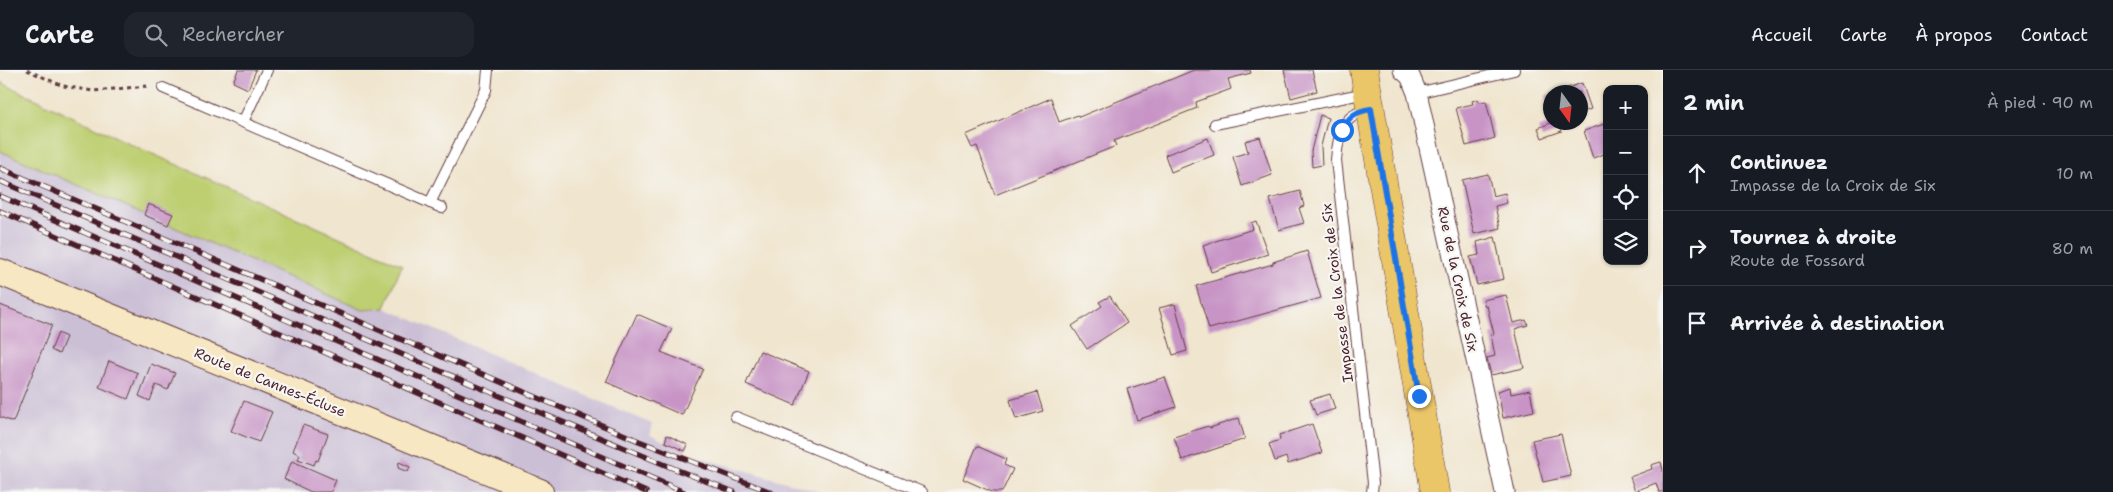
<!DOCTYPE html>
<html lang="fr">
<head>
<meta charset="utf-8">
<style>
  body { margin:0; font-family:"Shantell Sans",sans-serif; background:#20242c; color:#f1f3f6 }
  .controls { position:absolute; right:15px; top:15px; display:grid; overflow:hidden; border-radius:10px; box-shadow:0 1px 4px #0004 }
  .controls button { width:45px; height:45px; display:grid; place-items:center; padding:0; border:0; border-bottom:1px solid #363941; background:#171b24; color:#f1f3f6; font:25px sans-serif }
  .compass { position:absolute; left:1543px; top:15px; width:45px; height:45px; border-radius:50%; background:#171b24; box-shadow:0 1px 4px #0004; rotate:165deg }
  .stop { position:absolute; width:15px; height:15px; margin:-11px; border:4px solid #1a73e8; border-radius:50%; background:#fff }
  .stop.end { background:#1a73e8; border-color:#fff; box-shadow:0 1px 5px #0008 }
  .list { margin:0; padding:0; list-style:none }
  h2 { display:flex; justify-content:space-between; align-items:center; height:65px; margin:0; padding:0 20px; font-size:21px }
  h2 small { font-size:16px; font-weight:400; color:#9ea1a6 }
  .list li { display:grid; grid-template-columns:32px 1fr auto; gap:15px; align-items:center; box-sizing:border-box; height:75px; padding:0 20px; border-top:1px solid #363941 }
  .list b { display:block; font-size:19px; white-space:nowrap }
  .list p { margin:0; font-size:16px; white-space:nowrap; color:#9ea1a6 }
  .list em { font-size:16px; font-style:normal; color:#9ea1a6 }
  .icon { flex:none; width:28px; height:28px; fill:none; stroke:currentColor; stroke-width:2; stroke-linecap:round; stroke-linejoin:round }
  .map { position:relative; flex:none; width:1663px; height:422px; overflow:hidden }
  header { display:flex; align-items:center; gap:30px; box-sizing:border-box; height:70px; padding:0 25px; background:#171b24; border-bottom:1px solid #363941 }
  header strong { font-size:24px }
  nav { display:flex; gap:28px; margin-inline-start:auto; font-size:18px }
  .search { width:350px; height:45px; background:#20242c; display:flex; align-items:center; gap:12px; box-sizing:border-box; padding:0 18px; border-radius:15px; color:#9ea1a6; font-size:19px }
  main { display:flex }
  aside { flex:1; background:#171b24 }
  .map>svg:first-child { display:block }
  .industrial { fill:#cbbfd5 }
  .green { fill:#becf72; stroke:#84774e }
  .building { fill:#c894c6 }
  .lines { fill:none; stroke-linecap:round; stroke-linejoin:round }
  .lane-casing { stroke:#633d43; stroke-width:12 }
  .street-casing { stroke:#633d43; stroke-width:21 }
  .secondary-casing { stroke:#633d43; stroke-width:28 }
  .primary-casing { stroke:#633d43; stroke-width:29 }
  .path { stroke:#633d43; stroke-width:3; stroke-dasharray:4 4; stroke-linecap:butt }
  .lane { stroke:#fff; stroke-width:10 }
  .street { stroke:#fff; stroke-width:19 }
  .secondary { stroke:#f7e8c3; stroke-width:26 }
  .primary { stroke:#ebc669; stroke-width:28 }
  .rail-casing { stroke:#4a1f2b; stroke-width:5.5 }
  .rail { stroke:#f6f6f2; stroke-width:4; stroke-dasharray:11; stroke-linecap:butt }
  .route { stroke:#1a73e8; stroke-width:6 }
  .labels { text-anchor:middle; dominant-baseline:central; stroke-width:4.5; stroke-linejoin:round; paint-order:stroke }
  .street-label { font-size:14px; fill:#4a1f2b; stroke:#f6f6f2 }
</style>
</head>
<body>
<header>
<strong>Carte</strong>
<div class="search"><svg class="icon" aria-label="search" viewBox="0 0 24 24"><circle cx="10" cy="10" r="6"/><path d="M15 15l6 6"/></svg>Rechercher</div>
<nav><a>Accueil</a><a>Carte</a><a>À propos</a><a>Contact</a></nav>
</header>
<main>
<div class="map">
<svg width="1663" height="422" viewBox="0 0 1663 422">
  <rect width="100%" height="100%" fill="#f6f6f2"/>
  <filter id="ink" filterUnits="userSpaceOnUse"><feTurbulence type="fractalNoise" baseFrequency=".02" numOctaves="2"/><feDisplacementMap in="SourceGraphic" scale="10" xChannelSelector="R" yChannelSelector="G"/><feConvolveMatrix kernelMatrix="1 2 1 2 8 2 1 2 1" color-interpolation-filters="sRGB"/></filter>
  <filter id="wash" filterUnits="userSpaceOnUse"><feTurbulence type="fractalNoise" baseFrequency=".0096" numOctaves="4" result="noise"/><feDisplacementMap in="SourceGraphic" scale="20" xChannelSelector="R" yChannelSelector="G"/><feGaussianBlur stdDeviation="1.12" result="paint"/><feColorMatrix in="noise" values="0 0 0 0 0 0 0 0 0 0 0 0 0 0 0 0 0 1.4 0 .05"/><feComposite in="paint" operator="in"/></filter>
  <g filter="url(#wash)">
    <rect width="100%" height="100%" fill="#f0e5ce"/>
    <path class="industrial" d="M0,81L363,240L385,238L652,354L650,365L686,383L820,422H0Z"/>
    <path class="green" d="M0,12L137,77L402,195L385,238L363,240L0,81Z"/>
    <g id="blocks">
      <path class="building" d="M238,0H256L248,19L233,12Z
        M1194,0H1250L1251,3L1228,9L1231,19L1196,32L1197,38L1114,71L1116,76L995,125L977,76L972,78L966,65L1051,28L1059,52L1078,45L1079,47Z
        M1284,0H1312L1317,21L1291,28Z
        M1582,13L1591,39L1580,43V22H1556Z
        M1550,24V39L1546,26Z
        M1478,29L1479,32L1486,31L1495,68L1466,76L1456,38L1473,34L1472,31Z
        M1320,45L1328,48L1321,76L1322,95L1312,97L1311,81Z
        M1553,52H1559L1562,61L1542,68L1538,58Z
        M1607,53V83L1593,88L1584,61Z
        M1260,67L1272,105L1242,116L1233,87L1248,82L1245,71Z
        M1208,68L1214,85L1171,102L1165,85Z
        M1488,104L1493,126L1505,123L1507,133L1495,136L1500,158L1474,164L1462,110Z
        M1300,121L1304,136L1299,138L1304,153L1279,160L1270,129Z
        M148,134L173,144L168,155L144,145Z
        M1256,151L1268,184L1211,202L1203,175L1253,159L1251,153Z
        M1495,167L1504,209L1477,215L1470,187L1479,185L1477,172Z
        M1307,181L1321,228L1209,259L1196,216L1273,194V192Z
        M1506,225L1513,253L1526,250L1528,255L1515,259L1524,298L1491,305L1487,288L1495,286L1491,265L1494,264L1487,236L1485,237L1483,230Z
        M1110,226L1127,253L1087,279L1072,256L1102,236L1099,232Z
        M1175,234L1187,281L1173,285L1159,238Z
        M0,235L52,255L13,352L0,347Z
        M637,244L672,259L661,282L703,299L682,345L606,312Z
        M58,263L66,267L59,284L51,280Z
        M760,281L809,301L795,335L746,314Z
        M109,291L138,303L128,329L99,317Z
        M151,294L175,303L168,320L156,315L150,331L139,326Z
        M1165,307L1176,337L1137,350L1127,319Z
        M1510,317L1511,324L1530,320L1534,341L1503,348L1498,321Z
        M1037,322L1043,341L1016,349L1010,330Z
        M1330,324L1335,339L1316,345L1310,330Z
        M244,331L272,342L259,372L231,361Z
        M1239,348L1245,369L1182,390L1174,367L1208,356L1210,358Z
        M1312,354L1322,383L1288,394L1286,387L1275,391L1269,374L1280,370L1279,365Z
        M303,355L328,364L318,391L316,390L314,395L298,389L300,385L293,381Z
        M1561,364L1571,406L1543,412L1532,370Z
        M667,365L688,375L685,381L665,372Z
        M977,376L1006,389L1004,395L1013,399L1002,422H992L963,409Z
        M292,391L336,410L331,422H311L284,409Z
        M399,392L410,397L408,402L398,398Z
        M1661,392L1663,400V422H1659L1656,413L1635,421L1630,407L1652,399L1651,395Z"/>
    </g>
  </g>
  <g filter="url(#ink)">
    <use href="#blocks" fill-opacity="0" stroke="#633d43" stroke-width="1"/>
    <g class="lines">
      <defs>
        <path id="lane" d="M163,18L442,138
          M1417,23L1514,0
          M1370,39C1342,44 1338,65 1336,90L1373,413L1372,422
          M243,52L267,0
          M1215,54L1366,23
          M430,133L486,20L488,0
          M736,347L922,422"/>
        <path id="street" d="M1403,0L1410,6L1417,23L1505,422"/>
        <path id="secondary" d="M0,202L540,422"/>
        <path id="primary" d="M1364,0L1435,422"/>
      </defs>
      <use href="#lane" class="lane-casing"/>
      <use href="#street" class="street-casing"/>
      <use href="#secondary" class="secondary-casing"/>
      <use href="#primary" class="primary-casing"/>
      <path class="path" d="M27,0L63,16L93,21L148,16"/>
      <use href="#lane" class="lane"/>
      <use href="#street" class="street"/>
      <use href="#secondary" class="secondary"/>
      <use href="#primary" class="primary"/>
      <defs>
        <path id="rail" d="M0,98L639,371L771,422
          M0,111L445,303L680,401L734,422
          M0,126L684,422
          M0,141L646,422"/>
      </defs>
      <use href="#rail" class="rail-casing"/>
      <use href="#rail" class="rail"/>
    </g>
  </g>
  <g class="lines" filter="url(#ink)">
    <path class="route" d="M1342,60C1348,47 1356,41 1371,39L1419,326"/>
  </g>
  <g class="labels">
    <g class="street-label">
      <text transform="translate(1458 209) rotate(78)">Rue de la Croix de Six</text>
      <text transform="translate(1337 223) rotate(-97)">Impasse de la Croix de Six</text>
      <text transform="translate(270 312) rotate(22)">Route de Cannes-Écluse</text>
    </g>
  </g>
</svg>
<div class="controls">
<button>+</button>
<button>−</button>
<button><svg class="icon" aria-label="locate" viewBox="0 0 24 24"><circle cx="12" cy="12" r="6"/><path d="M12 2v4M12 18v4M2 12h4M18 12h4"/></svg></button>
<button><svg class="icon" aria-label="layers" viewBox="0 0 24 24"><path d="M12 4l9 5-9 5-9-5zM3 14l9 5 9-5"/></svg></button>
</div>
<svg class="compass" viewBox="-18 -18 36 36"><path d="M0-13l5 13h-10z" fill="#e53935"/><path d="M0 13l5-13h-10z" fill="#9ea1a6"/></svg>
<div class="stop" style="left:1342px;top:60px"></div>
<div class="stop end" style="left:1419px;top:326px"></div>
</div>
<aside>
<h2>2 min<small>À pied · 90 m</small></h2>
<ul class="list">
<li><svg class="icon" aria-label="ahead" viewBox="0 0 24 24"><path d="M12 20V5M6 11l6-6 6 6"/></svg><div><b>Continuez</b><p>Impasse de la Croix de Six</p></div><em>10 m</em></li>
<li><svg class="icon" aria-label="right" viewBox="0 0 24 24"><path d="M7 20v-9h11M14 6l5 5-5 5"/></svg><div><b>Tournez à droite</b><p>Route de Fossard</p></div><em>80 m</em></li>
<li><svg class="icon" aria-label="arrive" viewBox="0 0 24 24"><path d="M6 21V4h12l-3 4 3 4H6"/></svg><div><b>Arrivée à destination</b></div></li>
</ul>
</aside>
</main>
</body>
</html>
